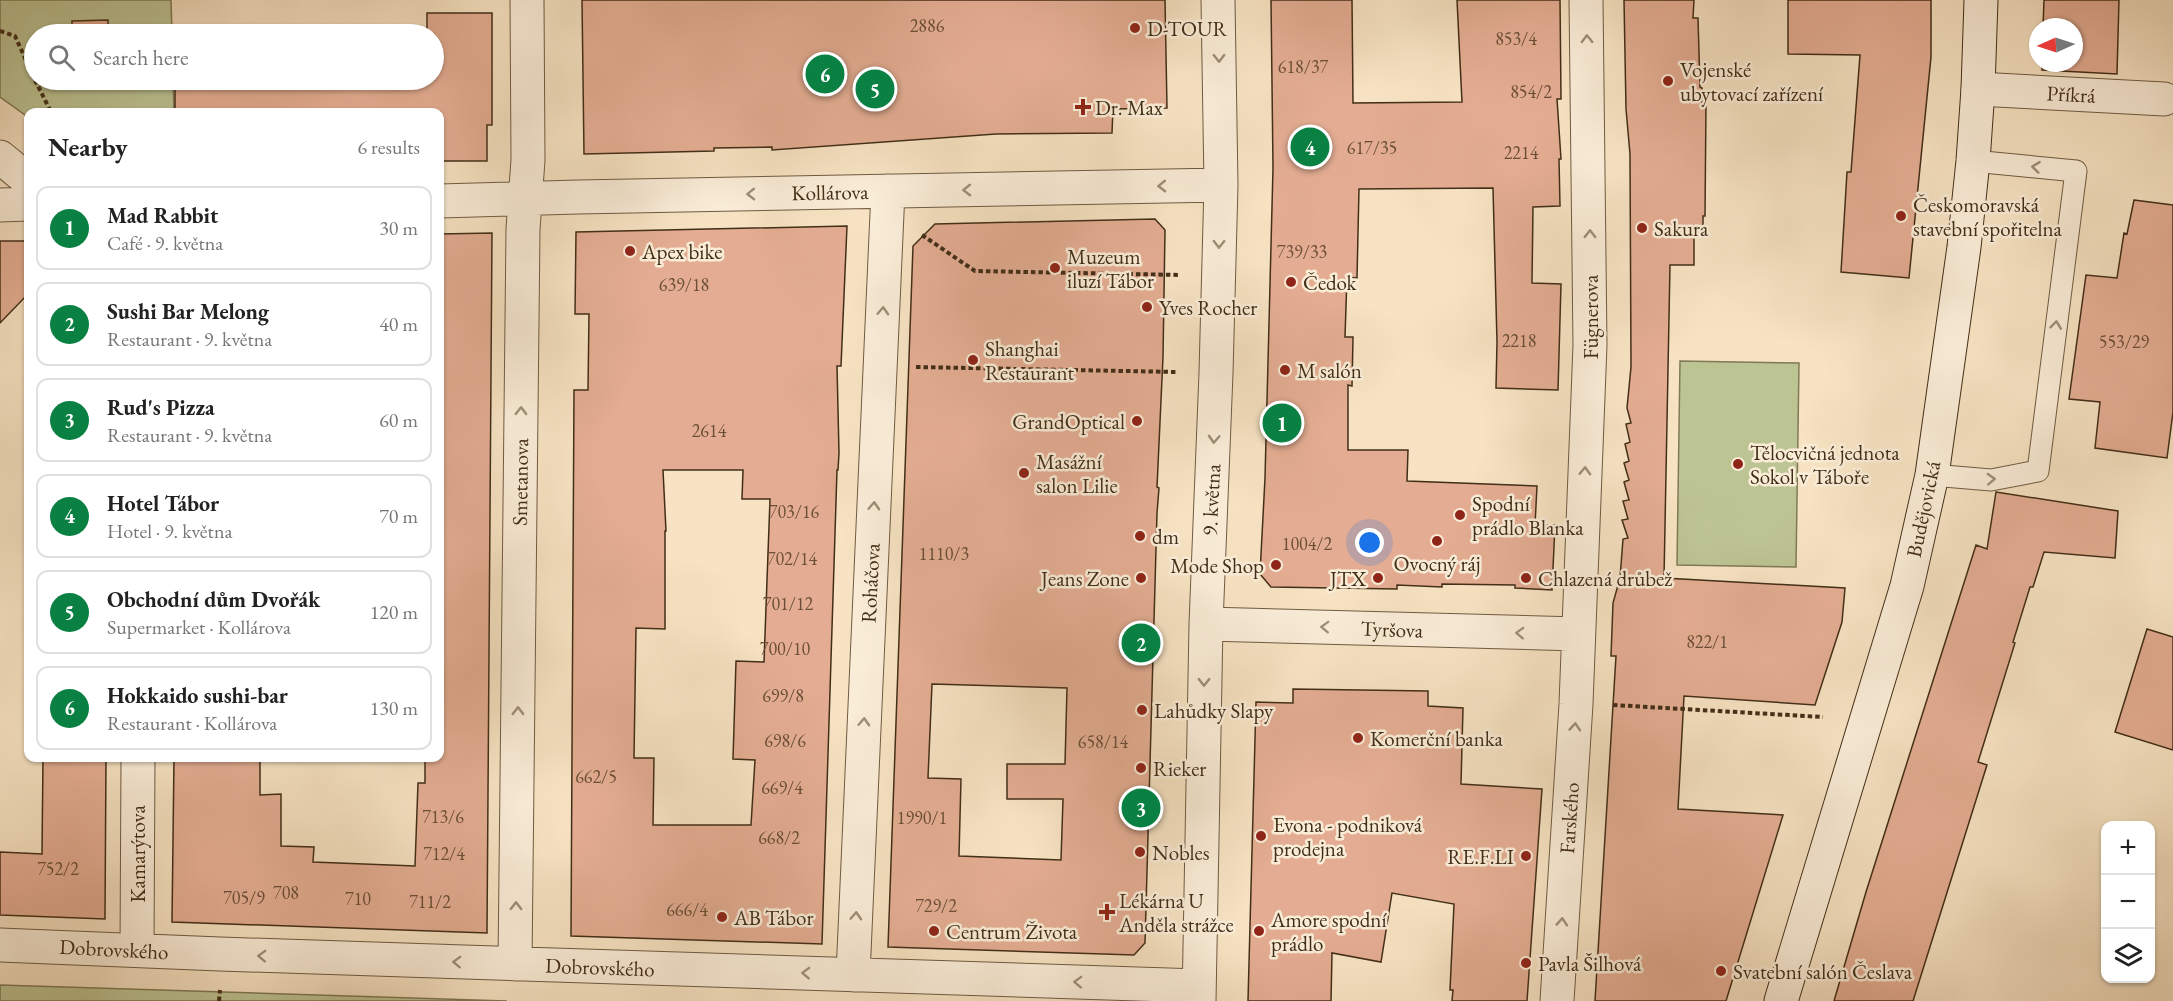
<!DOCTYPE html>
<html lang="en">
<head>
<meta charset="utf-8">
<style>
  body { margin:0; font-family:"EB Garamond",serif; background:#f2f2f2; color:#222 }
  .controls { position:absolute; right:18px; bottom:18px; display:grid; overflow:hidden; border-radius:12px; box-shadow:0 2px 4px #0004 }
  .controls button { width:54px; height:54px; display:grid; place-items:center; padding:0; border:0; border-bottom:2px solid #e0e0e0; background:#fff; color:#222; font:30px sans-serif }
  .compass { position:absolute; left:2029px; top:18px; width:54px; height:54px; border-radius:50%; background:#fff; box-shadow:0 2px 4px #0004; rotate:267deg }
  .you { position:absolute; left:1370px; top:543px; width:21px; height:21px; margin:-15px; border:4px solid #fff; border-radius:50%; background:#1a73e8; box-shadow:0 0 0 9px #1a73e833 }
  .badge { display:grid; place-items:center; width:39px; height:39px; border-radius:50%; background:#0b8043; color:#fff; font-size:20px; font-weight:700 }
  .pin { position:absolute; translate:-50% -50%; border:3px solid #fff; box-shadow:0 2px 6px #0006 }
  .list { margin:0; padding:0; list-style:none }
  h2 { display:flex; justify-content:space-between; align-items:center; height:78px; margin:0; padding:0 24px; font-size:26px }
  h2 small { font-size:20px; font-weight:400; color:#767676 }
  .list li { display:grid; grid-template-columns:39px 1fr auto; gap:18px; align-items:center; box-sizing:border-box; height:84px; margin:0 12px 12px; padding:0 12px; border:2px solid #e0e0e0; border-radius:12px }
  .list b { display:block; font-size:22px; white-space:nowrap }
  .list p { margin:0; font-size:20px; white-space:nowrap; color:#767676 }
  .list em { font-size:20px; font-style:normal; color:#767676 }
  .icon { flex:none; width:33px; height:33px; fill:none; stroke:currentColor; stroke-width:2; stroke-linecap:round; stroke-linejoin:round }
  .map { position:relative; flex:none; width:2173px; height:1001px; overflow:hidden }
  .search { position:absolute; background:#fff; box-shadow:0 2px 4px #0004; left:24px; top:24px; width:420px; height:66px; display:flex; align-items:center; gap:15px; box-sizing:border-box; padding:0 21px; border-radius:33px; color:#767676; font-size:22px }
  .panel { position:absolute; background:#fff; box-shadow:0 2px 4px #0004; left:24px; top:108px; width:420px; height:654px; border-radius:12px }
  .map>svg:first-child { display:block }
  .green { fill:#bdc494; stroke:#807956; stroke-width:1.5 }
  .building { fill:#e4ad93; stroke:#422e17; stroke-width:1.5; fill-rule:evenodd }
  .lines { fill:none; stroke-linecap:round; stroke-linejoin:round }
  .lane-casing { stroke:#6f5b42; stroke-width:23 }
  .street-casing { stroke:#6f5b42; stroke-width:35 }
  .secondary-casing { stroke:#422e17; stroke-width:35 }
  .path { stroke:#422e17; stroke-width:4; stroke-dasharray:4.5 3; stroke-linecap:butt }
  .lane { stroke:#faedd8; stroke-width:21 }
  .street { stroke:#faedd8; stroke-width:33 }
  .secondary { stroke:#faedd8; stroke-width:33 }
  .oneway { stroke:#9e8e78 }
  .poi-dot { fill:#8f2418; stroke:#faedd8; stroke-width:2 }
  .labels { text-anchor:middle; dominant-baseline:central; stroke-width:5; stroke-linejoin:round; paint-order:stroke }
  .number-label { font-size:18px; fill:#6a4e36 }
  .poi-label { font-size:21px; fill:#422e17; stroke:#faedd8; text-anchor:start }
  .street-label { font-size:21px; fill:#422e17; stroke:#faedd8 }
</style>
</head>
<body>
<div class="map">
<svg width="2173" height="1001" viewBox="0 0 2173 1001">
  <rect width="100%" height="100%" fill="#f7e3c3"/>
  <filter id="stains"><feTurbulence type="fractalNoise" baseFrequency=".00333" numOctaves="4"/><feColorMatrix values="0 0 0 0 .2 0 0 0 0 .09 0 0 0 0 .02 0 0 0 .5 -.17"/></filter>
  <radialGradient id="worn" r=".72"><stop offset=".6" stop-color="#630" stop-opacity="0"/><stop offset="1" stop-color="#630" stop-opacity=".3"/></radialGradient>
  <path class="green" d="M0,0H171L172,34H34V80H173L174,112H28V117L0,97Z
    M1680,361L1799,363L1796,567L1677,565Z
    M0,985L507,1001H0Z"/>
  <path class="building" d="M582,0H1165L1167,108L1113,109L1112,133L996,134L772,150V147L714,148V151L584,154Z
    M1271,0H1352L1353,103L1462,102L1457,0H1560L1561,99H1557L1561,159H1559L1560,206L1533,207L1532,283L1561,284L1558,390L1496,388L1497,342L1493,188L1359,189L1357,278L1347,277L1345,337H1353L1352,386L1348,385V450H1408L1407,481L1537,486L1535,525H1555L1552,590L1515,588V585L1442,584V587L1397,585V589L1271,587L1260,574L1265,478L1273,168Z
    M1624,0H1694L1693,18H1698L1700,87L1702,88V104H1706L1705,216H1703V227H1694V265H1670L1664,578L1845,588L1842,622L1815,705L1684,696L1678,809L1783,815L1726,1001H1595L1616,656H1611L1613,603L1620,578L1623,539L1628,538L1622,520L1628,519L1623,501L1629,500L1624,482L1629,480L1624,463L1629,461L1625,444L1630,442L1626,424L1631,423L1627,408L1631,367L1630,154L1626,109Z
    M1788,0H1931V57L1909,278L1841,272L1847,172H1851L1860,55L1788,54Z
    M2044,0H2119L2117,74L2042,70V63H2074V27H2043Z
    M427,13H492V125H487V161H440V112H175V80H434V34H427Z
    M108,20V34H72V21Z
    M2134,200L2173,205V412L2167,458L2095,448L2100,402L2069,399L2086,275L2117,278L2124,233L2127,234Z
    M1155,219L1165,230L1163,357L1157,487L1159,488L1157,513L1145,943L1134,955L888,947L913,246L935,224ZM932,684L1067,688L1065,764H1007V799H1063L1061,860L959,856L961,779L928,778Z
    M847,226L841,366H837L839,453L838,470H837L822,944L571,936L574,390H588L589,314H575L576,232ZM663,470H743L742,499H770L764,662L736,661L733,759L755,760L751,825H653L654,758H634L636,628L665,629V531H666Z
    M492,233L487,933L172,922L174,758H260V795L281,794V846L314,847L313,862L415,866L418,783H425V758H440V234Z
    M0,241H28V294L0,323Z
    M1996,492L2118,511L2115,558L2044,552L2033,587H2030L2013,642L2015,643L1978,762L1987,765L1913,1001H1834L1866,892L1976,545L1987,549Z
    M2147,629L2173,637V750L2115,732Z
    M1293,689L1428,691V706L1463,708L1461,784L1542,789L1527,1001H1452L1453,990H1450L1454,904L1392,893L1381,962L1332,953L1331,1001H1248L1256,702L1293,703Z
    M43,758H106L105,919L0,915V852L42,854Z"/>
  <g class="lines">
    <defs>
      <path id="lane" d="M1932,475L1991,480L2038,471L2076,171L1973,161"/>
      <path id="street" d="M1978,89L2164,99
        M0,157L28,180
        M440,201L578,197L1221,185
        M0,205L28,204
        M1206,624L1578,634
        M0,945L220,954L1199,986
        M137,950L138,758
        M515,964L523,229L528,160L527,0
        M853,975L888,191
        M1199,1001L1206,624L1216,373L1221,185L1218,0
        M1557,1001L1576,704L1590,345L1586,0"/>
      <path id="secondary" d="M1781,1001L1907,586L1932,475L1964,247L1973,161L1978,89L1981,0"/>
    </defs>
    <use href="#lane" class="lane-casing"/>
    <use href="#street" class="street-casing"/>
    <use href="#secondary" class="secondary-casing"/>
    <path class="path" d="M0,31L15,36L34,78
      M35,80L51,112
      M922,235L975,271L1180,275
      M916,367L1176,372
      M1613,705L1823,717
      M219,1001L220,990"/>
    <use href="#lane" class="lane"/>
    <use href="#street" class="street"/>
    <use href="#secondary" class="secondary"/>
  </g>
  <defs><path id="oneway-chevron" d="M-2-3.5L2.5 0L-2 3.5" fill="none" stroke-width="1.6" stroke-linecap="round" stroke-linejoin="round" transform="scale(1.5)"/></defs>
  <g class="oneway">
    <use href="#oneway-chevron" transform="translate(1587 39) rotate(-91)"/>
    <use href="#oneway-chevron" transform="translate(1219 58) rotate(89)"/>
    <use href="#oneway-chevron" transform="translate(2036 167) rotate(-173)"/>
    <use href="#oneway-chevron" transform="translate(1162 186) rotate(179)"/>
    <use href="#oneway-chevron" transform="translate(967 190) rotate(179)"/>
    <use href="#oneway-chevron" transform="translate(751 194) rotate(179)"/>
    <use href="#oneway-chevron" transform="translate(1590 234) rotate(-90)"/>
    <use href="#oneway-chevron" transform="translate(1219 244) rotate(91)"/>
    <use href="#oneway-chevron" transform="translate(883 311) rotate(-87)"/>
    <use href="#oneway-chevron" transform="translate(2056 325) rotate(-83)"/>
    <use href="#oneway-chevron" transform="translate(521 411) rotate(-89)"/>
    <use href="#oneway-chevron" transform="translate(1214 439) rotate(93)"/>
    <use href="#oneway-chevron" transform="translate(1585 471) rotate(-88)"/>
    <use href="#oneway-chevron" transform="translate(1991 479) rotate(-3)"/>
    <use href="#oneway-chevron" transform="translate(874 506) rotate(-87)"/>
    <use href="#oneway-chevron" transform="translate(1325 627) rotate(-178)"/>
    <use href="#oneway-chevron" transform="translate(1520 633) rotate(-178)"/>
    <use href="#oneway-chevron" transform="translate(1204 682) rotate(91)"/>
    <use href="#oneway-chevron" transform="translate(518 711) rotate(-89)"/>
    <use href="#oneway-chevron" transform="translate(864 722) rotate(-87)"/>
    <use href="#oneway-chevron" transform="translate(1575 727) rotate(-86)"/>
    <use href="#oneway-chevron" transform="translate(516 906) rotate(-89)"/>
    <use href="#oneway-chevron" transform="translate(856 916) rotate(-87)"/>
    <use href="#oneway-chevron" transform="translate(1562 922) rotate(-86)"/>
    <use href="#oneway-chevron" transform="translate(262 956) rotate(-178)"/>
    <use href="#oneway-chevron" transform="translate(457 962) rotate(-178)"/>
    <use href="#oneway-chevron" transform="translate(806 973) rotate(-178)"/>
    <use href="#oneway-chevron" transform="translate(1078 982) rotate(-178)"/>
  </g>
  <g class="poi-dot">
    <circle cx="1135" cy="28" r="6"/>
    <circle cx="1668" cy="81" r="6"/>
    <path d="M1080 98h6v6h6v6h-6v6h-6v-6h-6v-6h6z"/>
    <circle cx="1901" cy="216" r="6"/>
    <circle cx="1642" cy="228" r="6"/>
    <circle cx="630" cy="251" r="6"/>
    <circle cx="1055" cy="268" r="6"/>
    <circle cx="1291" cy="282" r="6"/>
    <circle cx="1147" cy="307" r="6"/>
    <circle cx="973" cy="360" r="6"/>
    <circle cx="1285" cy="370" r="6"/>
    <circle cx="1137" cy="421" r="6"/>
    <circle cx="1738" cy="464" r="6"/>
    <circle cx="1024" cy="473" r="6"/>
    <circle cx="1460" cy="515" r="6"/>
    <circle cx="1140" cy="536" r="6"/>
    <circle cx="1437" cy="541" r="6"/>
    <circle cx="1276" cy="565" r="6"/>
    <circle cx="1141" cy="578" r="6"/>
    <circle cx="1378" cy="578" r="6"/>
    <circle cx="1526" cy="578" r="6"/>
    <circle cx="1142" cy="710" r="6"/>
    <circle cx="1358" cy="738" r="6"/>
    <circle cx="1141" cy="768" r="6"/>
    <circle cx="1261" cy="836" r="6"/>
    <circle cx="1140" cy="852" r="6"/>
    <circle cx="1526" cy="856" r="6"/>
    <path d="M1104 903h6v6h6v6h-6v6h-6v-6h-6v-6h6z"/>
    <circle cx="722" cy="917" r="6"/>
    <circle cx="934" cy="931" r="6"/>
    <circle cx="1259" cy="931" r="6"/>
    <circle cx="1526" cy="963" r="6"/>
    <circle cx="1721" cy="971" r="6"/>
  </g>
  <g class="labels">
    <g class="number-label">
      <text x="927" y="25">2886</text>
      <text x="1516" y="38">853/4</text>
      <text x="1303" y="66">618/37</text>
      <text x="1531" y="91">854/2</text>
      <text x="1372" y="147">617/35</text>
      <text x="1521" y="152">2214</text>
      <text x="1302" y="251">739/33</text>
      <text x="684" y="284">639/18</text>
      <text x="1519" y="340">2218</text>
      <text x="2124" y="341">553/29</text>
      <text x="709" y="430">2614</text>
      <text x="794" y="511">703/16</text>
      <text x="1307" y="543">1004/2</text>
      <text x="944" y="553">1110/3</text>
      <text x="792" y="558">702/14</text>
      <text x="788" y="603">701/12</text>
      <text x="1707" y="641">822/1</text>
      <text x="785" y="648">700/10</text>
      <text x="783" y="695">699/8</text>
      <text x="785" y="740">698/6</text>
      <text x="1103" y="741">658/14</text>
      <text x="596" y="776">662/5</text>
      <text x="782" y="787">669/4</text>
      <text x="443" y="816">713/6</text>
      <text x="922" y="817">1990/1</text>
      <text x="779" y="837">668/2</text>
      <text x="444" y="853">712/4</text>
      <text x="58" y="868">752/2</text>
      <text x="286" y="892">708</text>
      <text x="244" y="897">705/9</text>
      <text x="358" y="898">710</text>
      <text x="430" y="901">711/2</text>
      <text x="936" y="905">729/2</text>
      <text x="687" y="909">666/4</text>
    </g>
    <g class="poi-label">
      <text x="1147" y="28">D-TOUR</text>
      <text x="1680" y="69">Vojenské<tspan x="1680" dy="24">ubytovací zařízení</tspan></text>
      <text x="1095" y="107">Dr. Max</text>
      <text x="1913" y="204">Českomoravská<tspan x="1913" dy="24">stavební spořitelna</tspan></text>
      <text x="1654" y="228">Sakura</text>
      <text x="642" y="251">Apex bike</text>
      <text x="1067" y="256">Muzeum<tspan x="1067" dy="24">iluzí Tábor</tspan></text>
      <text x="1303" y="282">Čedok</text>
      <text x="1159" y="307">Yves Rocher</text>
      <text x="985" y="348">Shanghai<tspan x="985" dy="24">Restaurant</tspan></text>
      <text x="1297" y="370">M salón</text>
      <text x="1125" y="421" text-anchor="end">GrandOptical</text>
      <text x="1750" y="452">Tělocvičná jednota<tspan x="1750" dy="24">Sokol v Táboře</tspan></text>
      <text x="1036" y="461">Masážní<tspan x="1036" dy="24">salon Lilie</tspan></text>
      <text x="1472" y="503">Spodní<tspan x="1472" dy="24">prádlo Blanka</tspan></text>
      <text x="1152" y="536">dm</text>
      <text x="1437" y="563" text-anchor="middle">Ovocný ráj</text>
      <text x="1264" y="565" text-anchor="end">Mode Shop</text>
      <text x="1129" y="578" text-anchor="end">Jeans Zone</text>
      <text x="1366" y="578" text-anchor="end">JTX</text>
      <text x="1538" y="578">Chlazená drůbež</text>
      <text x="1154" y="710">Lahůdky Slapy</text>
      <text x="1370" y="738">Komerční banka</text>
      <text x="1153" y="768">Rieker</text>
      <text x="1273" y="824">Evona - podniková<tspan x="1273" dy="24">prodejna</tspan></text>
      <text x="1152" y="852">Nobles</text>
      <text x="1514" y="856" text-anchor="end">RE.F.LI</text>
      <text x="1119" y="900">Lékárna U<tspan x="1119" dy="24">Anděla strážce</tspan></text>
      <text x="734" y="917">AB Tábor</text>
      <text x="1271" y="919">Amore spodní<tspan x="1271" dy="24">prádlo</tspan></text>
      <text x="946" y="931">Centrum Života</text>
      <text x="1538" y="963">Pavla Šilhová</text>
      <text x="1733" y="971">Svatební salón Česlava</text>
    </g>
    <g class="street-label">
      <text transform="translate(2071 94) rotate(3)">Příkrá</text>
      <text transform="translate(830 192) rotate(-1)">Kollárova</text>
      <text transform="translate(1590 317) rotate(-90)">Fügnerova</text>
      <text transform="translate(520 482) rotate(-89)">Smetanova</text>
      <text transform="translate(1211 500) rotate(-87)">9. května</text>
      <text transform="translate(1923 509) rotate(-78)">Budějovická</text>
      <text transform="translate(870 583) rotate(-87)">Roháčova</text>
      <text transform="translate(1392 629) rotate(2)">Tyršova</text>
      <text transform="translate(1569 818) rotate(-86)">Farského</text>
      <text transform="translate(137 854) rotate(-90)">Kamarýtova</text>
      <text transform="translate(114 949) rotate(3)">Dobrovského</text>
      <text transform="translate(600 967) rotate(2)">Dobrovského</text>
    </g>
  </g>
  <rect width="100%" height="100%" filter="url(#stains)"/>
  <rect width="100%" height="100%" fill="url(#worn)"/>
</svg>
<div class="controls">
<button>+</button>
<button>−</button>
<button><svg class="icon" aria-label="layers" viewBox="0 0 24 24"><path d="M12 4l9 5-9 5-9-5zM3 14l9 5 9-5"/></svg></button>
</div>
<svg class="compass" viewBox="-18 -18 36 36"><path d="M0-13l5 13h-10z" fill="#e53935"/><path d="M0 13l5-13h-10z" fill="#767676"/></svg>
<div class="you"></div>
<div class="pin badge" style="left:1282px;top:423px">1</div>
<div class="pin badge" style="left:1141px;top:643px">2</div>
<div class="pin badge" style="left:1141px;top:808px">3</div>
<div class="pin badge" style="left:1310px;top:147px">4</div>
<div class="pin badge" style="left:875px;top:89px">5</div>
<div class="pin badge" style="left:825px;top:74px">6</div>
<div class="search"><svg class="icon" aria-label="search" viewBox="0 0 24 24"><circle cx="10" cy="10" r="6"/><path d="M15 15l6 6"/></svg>Search here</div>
<section class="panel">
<h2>Nearby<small>6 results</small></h2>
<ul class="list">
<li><span class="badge">1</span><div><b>Mad Rabbit</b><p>Café · 9. května</p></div><em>30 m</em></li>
<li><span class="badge">2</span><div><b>Sushi Bar Melong</b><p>Restaurant · 9. května</p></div><em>40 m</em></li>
<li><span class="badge">3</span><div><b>Rud's Pizza</b><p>Restaurant · 9. května</p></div><em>60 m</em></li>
<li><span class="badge">4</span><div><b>Hotel Tábor</b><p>Hotel · 9. května</p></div><em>70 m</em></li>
<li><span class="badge">5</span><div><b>Obchodní dům Dvořák</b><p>Supermarket · Kollárova</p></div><em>120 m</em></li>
<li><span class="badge">6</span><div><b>Hokkaido sushi-bar</b><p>Restaurant · Kollárova</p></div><em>130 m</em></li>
</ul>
</section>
</div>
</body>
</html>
